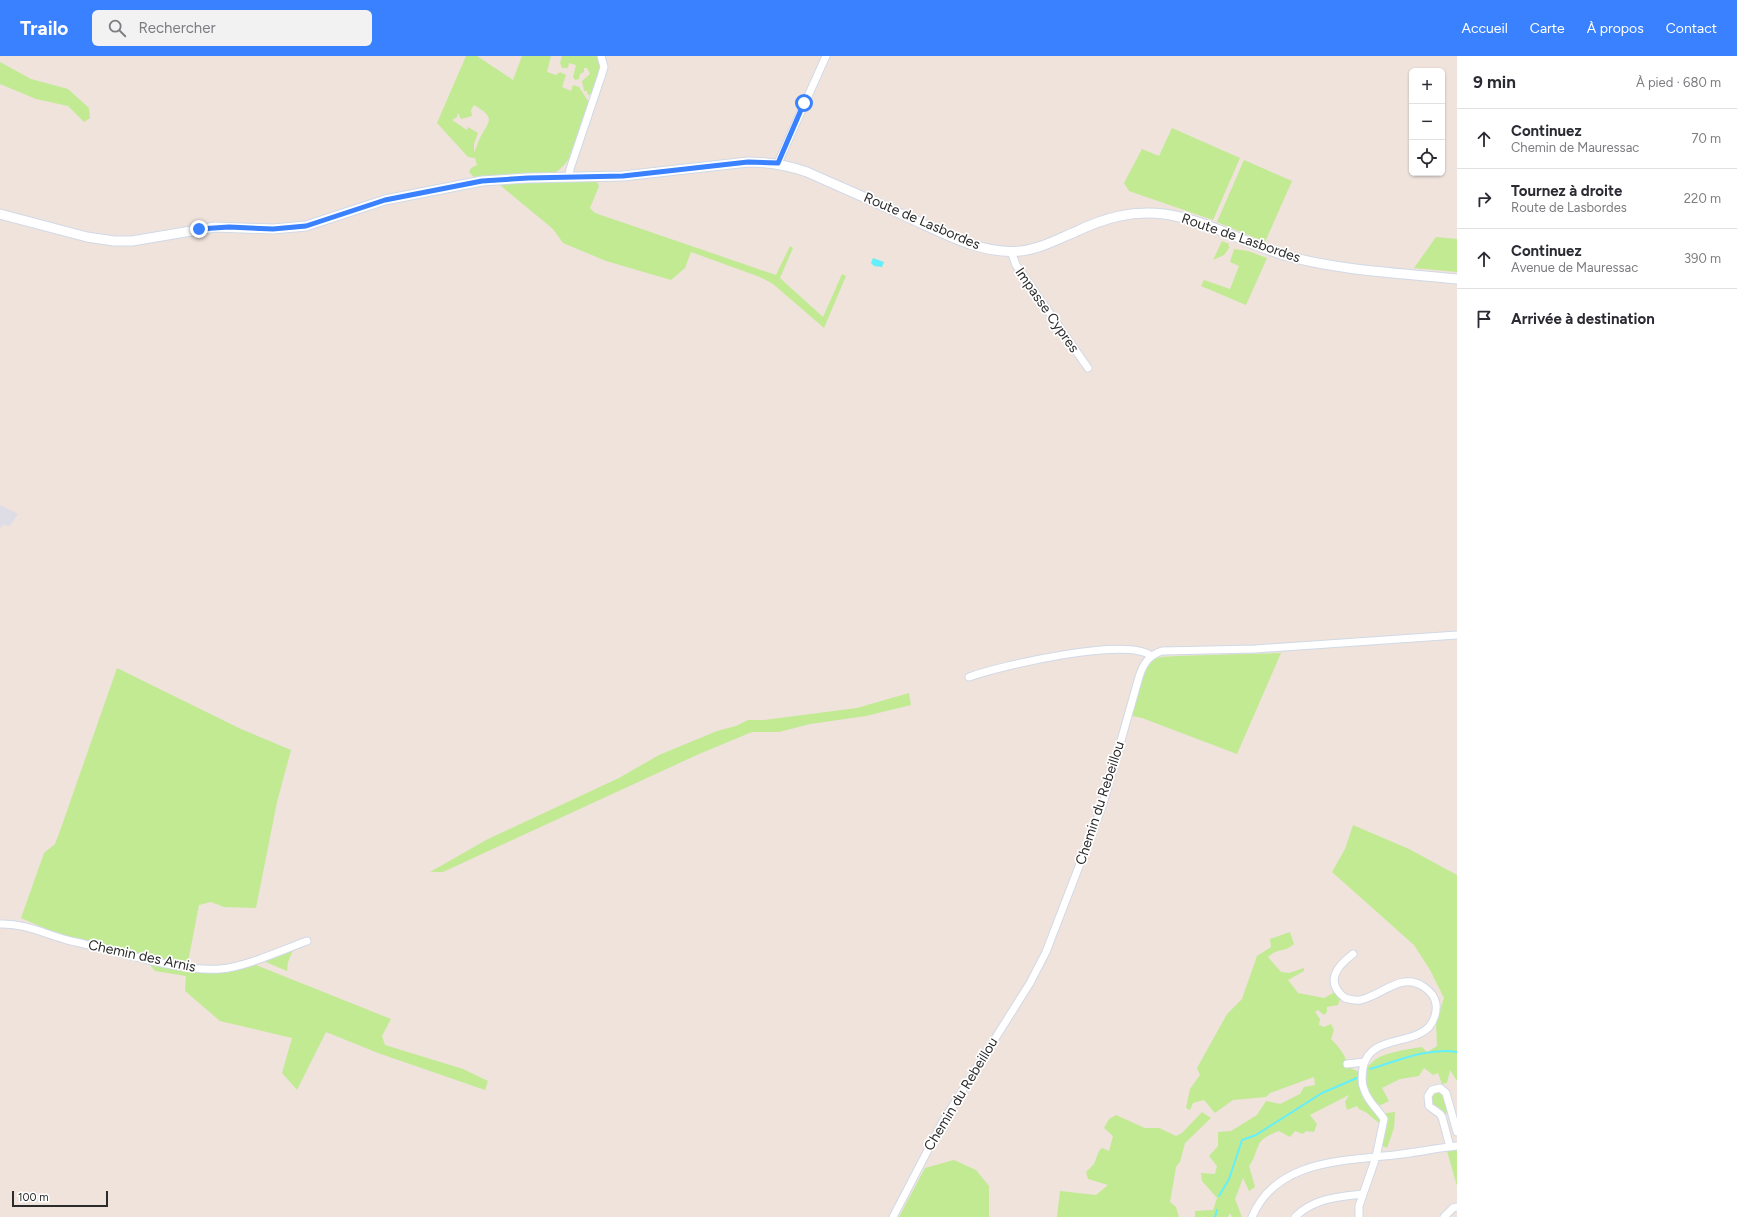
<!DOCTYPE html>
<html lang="fr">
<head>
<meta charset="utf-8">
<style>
  body { margin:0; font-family:Figtree,sans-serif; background:#f2f2f3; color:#2b2b33 }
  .controls { position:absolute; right:12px; top:12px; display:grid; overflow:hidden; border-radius:6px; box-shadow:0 1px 3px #0004 }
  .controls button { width:36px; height:36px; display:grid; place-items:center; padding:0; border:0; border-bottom:1px solid #e1e1e2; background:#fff; color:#2b2b33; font:20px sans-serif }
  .scale { position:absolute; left:12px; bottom:10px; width:96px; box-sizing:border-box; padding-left:4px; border:2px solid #2b2b2b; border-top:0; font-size:11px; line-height:14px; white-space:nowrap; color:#2b2b2b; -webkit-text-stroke:3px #fff; paint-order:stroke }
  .stop { position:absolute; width:12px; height:12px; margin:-9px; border:3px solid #3981ff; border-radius:50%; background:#fff }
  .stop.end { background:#3981ff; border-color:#fff; box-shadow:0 1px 4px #0008 }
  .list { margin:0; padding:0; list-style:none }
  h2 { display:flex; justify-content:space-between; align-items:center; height:52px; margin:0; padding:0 16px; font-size:17px }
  h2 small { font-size:13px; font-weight:400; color:#7c7c81 }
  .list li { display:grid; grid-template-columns:26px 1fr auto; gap:12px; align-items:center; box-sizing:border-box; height:60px; padding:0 16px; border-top:1px solid #e1e1e2 }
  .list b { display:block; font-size:15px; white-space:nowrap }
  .list p { margin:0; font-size:13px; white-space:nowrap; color:#7c7c81 }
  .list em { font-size:13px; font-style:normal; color:#7c7c81 }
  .icon { flex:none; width:22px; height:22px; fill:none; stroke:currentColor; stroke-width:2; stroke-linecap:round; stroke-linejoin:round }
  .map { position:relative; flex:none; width:1457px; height:1161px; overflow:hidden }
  header { display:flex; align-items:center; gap:24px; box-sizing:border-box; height:56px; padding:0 20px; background:#3981ff; color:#fff }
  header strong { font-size:19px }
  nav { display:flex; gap:22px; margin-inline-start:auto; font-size:14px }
  .search { width:280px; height:36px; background:#f2f2f3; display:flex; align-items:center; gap:10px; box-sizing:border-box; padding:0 14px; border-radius:6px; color:#7c7c81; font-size:15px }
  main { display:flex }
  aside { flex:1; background:#fff }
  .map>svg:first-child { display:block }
  .industrial { fill:#dedde6 }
  .green { fill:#c1ea93; fill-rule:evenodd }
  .water { fill:#65eefb }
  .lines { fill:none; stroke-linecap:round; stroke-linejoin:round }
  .stream { stroke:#65eefb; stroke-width:2 }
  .minor-casing { stroke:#d1d9e6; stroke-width:9 }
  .tertiary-casing { stroke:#d1d9e6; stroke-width:11 }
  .minor { stroke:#fff; stroke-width:7 }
  .tertiary { stroke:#fff; stroke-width:9 }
  .route { stroke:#3981ff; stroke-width:5 }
  .labels { text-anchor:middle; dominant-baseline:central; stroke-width:3.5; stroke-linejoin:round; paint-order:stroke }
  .street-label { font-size:14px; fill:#2b2b2b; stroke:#fff }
</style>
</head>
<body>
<header>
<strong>Trailo</strong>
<div class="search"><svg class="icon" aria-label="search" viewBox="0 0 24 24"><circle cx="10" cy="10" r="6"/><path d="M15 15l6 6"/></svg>Rechercher</div>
<nav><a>Accueil</a><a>Carte</a><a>À propos</a><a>Contact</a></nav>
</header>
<main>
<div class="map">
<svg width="1457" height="1161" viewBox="0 0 1457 1161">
  <rect width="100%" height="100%" fill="#efe3dc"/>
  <path class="industrial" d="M0,449L18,458L10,470L3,469L0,473Z"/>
  <path class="green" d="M466,0H477L513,24L522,0H551L547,16L556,19L560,16L566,19L562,31L571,35L573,29L579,31L590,48C582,71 577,102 556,116L474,121L469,116L471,112L477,109L475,102L468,101L437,67ZM474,49C498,63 488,65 479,84C477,88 477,92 474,96V88L478,77L468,71L467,74L452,64L457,61L458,57L461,63L472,60L471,54Z
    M562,0H599C605,11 597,26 593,37L588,39L587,35H584L582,25L590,18L587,12H584V16L580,18L579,23L575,24L573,21L576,9L569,7L568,12H562L560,7Z
    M0,6L31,23L68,33L89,52L90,62L84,66L68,50L36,43L0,28Z
    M1172,72L1240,102L1213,164L1129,135L1124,127L1142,93L1159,100Z
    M1244,104L1292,125L1265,186L1217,166Z
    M517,122L528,127H544L550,124L575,126L586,122L596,124L599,130L590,152L595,157L776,219L790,190L793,192L780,222L823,261L842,218L846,220L824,272L773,228L760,221L691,196L685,212L671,224L606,205L563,187L553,173L501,130V124Z
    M1436,181L1457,183V216L1414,212Z
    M1222,185L1229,188L1228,190L1230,191L1224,199L1213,204Z
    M1234,193L1248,195L1267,202L1246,249L1201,230L1204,224L1230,233L1239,210L1230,206Z
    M1281,597L1237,698L1142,662L1132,660C1136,647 1143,609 1155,603C1161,600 1169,601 1176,600Z
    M117,612L241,673L291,694L277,746L256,852L224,851L211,846L199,849L188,906L165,904L63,880L21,862L44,797L55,788L61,772Z
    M909,637L911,649L866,660L810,668L779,676H752L699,698L443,816H430L488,783L619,722L659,699L717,675L736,670L748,664H764L857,652Z
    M1353,769L1409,793L1457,819V1025L1450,1014L1447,1027L1442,1028L1438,1017L1433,1019L1424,1012L1419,1020L1400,1023L1382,1032L1389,1045L1381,1049L1369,1048L1378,1058L1395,1056L1394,1072L1387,1092L1383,1090L1379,1081L1382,1068C1371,1063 1372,1058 1359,1053L1357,1050L1347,1054L1345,1046L1349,1039L1310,1059L1317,1068L1314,1076L1306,1075L1303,1078L1295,1075L1290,1081L1279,1075C1274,1077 1266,1080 1262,1084C1256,1090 1256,1102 1249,1110L1255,1131L1249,1135L1243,1122L1235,1143L1242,1161H1232L1230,1157L1228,1161H1195V1155L1213,1154L1217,1142L1202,1125L1201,1117L1215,1118L1217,1110L1209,1100L1218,1090V1076L1231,1075L1257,1059L1266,1045L1280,1048L1300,1038L1304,1031L1315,1029L1314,1021L1270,1037L1266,1041L1233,1044L1215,1057L1204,1044L1193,1047L1190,1054L1186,1052L1190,1033L1200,1019L1197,1012L1227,958L1242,943L1257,900L1271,891L1270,883L1290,876L1294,888C1285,897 1278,891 1268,901L1281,916L1289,917L1304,912V915L1288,924L1298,937L1324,942L1335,936L1340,943L1338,949L1327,951V956L1324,959L1318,954L1315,956L1320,963L1319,969L1324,971L1331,968L1334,974L1331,983C1339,991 1346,999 1348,1011L1359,1016C1366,1013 1370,1008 1376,1003C1387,996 1409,993 1422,991L1427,996L1437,990L1436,966L1444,942L1430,914L1414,889L1332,816L1345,793Z
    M293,894L288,906L287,915L261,904L274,896Z
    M251,907L391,963L382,980L385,989L463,1013L488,1025L485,1034L378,997L326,976L297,1034L282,1017L292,982L220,965L185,935L186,920L155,915L149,908L213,917L234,913Z
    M1437,1035L1443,1037L1448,1055L1445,1059L1432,1048V1039Z
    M1202,1056L1211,1062L1185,1087L1180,1106L1176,1111L1170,1146L1176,1151L1179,1161H1057L1060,1135L1096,1139L1108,1129L1088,1123L1086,1116L1094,1108L1099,1095L1102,1092L1109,1095L1113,1080L1104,1072L1109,1063L1116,1059L1145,1072H1159L1176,1080L1182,1077Z
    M1457,1094V1130L1447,1095Z
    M954,1104L976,1114L989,1130V1161H899L925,1112Z"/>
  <path class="water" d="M873,202L884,206L882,211L874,210L871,207Z"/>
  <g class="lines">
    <path class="stream" d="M1370,1013C1397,1005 1429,991 1457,996
      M1219,1140L1229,1123L1242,1084L1256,1079L1322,1037L1357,1022
      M1215,1161L1217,1154"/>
    <defs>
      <path id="minor" d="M778,107L826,0
        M569,120L570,113L601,21L604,11L601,0
        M1011,195L1016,209L1088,312
        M969,621C999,610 1128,580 1151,600
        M0,868C25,867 47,879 71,885C114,894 178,916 220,913C246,911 282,894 307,885
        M1353,898C1337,910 1324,926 1345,942C1349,943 1354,945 1360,944C1382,940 1401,915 1424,931C1430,935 1435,941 1436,948C1437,956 1434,965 1429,971C1410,990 1369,979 1363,1012C1362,1019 1361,1027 1364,1033C1367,1045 1378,1053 1384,1063L1376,1101L1359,1150V1161
        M1347,1008L1365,1006
        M1450,1091L1442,1061L1440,1058L1429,1050L1428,1040L1432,1034L1440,1032L1446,1037L1457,1076
        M893,1161L942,1067L1030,927L1046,896L1103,748L1139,621C1143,608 1149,599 1162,595L1255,593L1457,579
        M1252,1161C1276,1104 1342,1105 1394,1099C1415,1097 1436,1092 1457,1090
        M1295,1161C1314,1142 1338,1141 1363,1138
        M1444,1161L1453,1152L1457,1151"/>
      <path id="tertiary" d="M0,158L87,181L114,185H132L215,171L273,173L306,170L385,144L482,125L528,122L623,120L748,106C769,106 787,109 807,116C838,130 869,143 901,158C938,174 978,199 1020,195C1040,193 1058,183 1075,176C1104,162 1132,154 1164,158C1209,164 1248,190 1291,201C1344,215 1402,217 1457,223"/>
    </defs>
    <use href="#minor" class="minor-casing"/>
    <use href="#tertiary" class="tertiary-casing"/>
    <use href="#minor" class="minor"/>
    <use href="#tertiary" class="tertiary"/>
  </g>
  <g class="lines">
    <path class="route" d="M199,173L229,171L273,173L306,170L385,144L482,125L528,122L623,120L748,106L778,107L804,47"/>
  </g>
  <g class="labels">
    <g class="street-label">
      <text transform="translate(922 165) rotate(23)">Route de Lasbordes</text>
      <text transform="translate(1241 182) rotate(19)">Route de Lasbordes</text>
      <text transform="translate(1047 254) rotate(55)">Impasse Cypres</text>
      <text transform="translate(1100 747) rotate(-72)">Chemin du Rebeillou</text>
      <text transform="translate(142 900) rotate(12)">Chemin des Arnis</text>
      <text transform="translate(961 1038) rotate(-59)">Chemin du Rebeillou</text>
    </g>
  </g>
</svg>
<div class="controls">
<button>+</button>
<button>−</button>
<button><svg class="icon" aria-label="locate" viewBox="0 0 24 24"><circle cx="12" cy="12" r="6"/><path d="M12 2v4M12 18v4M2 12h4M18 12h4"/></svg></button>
</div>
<div class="scale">100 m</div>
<div class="stop" style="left:804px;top:47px"></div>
<div class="stop end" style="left:199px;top:173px"></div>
</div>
<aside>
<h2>9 min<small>À pied · 680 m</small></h2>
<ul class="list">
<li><svg class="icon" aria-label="ahead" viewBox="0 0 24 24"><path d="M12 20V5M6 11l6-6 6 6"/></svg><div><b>Continuez</b><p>Chemin de Mauressac</p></div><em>70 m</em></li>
<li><svg class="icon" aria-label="right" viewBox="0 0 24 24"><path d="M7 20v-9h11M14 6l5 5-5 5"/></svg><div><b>Tournez à droite</b><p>Route de Lasbordes</p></div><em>220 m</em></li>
<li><svg class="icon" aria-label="ahead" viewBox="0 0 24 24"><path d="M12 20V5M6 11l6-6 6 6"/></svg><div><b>Continuez</b><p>Avenue de Mauressac</p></div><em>390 m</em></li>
<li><svg class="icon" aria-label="arrive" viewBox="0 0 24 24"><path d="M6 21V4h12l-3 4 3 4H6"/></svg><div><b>Arrivée à destination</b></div></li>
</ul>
</aside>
</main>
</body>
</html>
